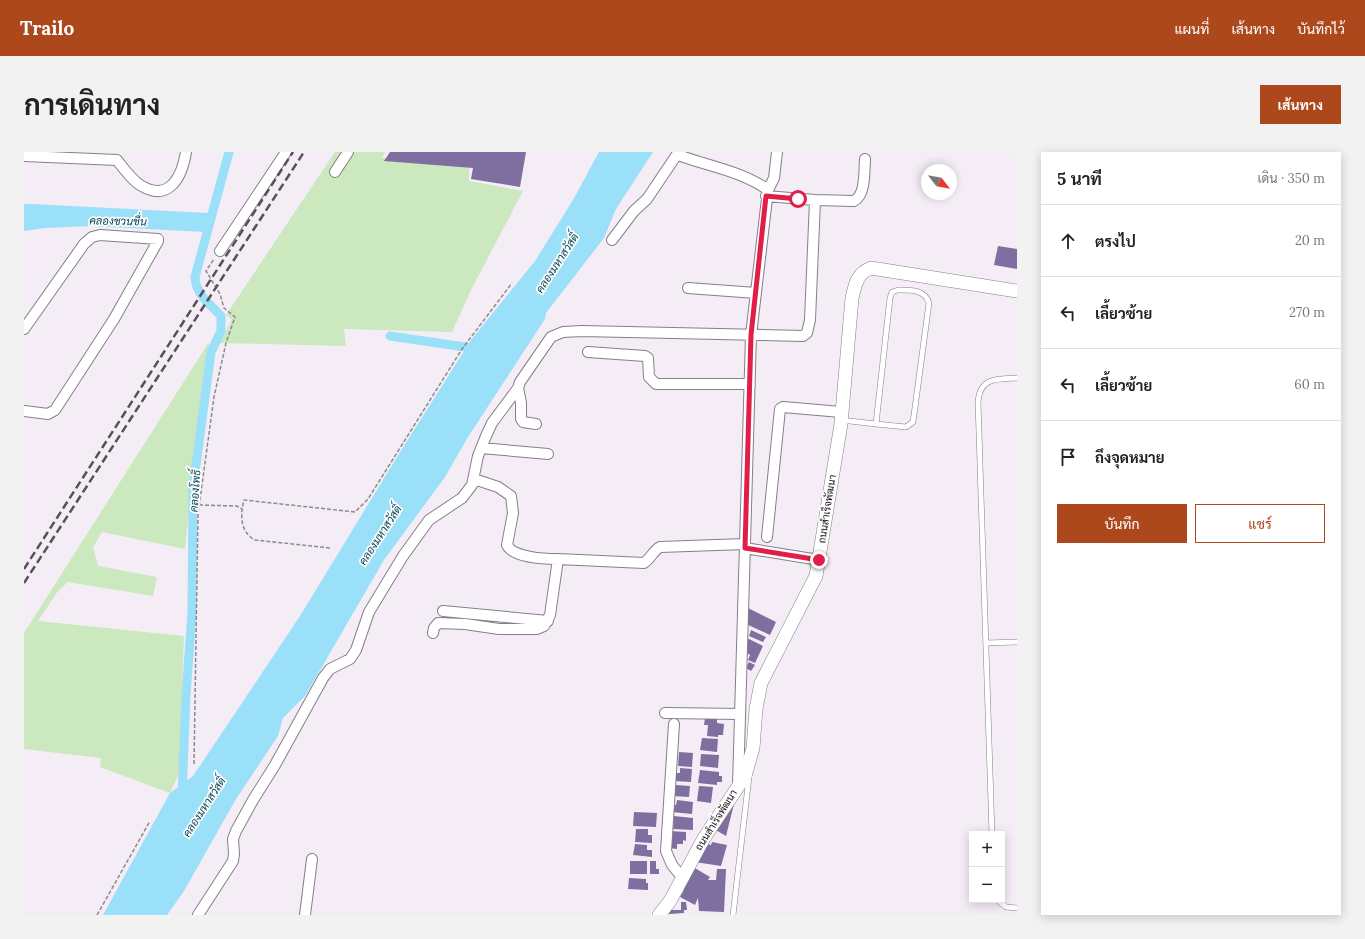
<!DOCTYPE html>
<html lang="th">
<head>
<meta charset="utf-8">
<style>
  body { margin:0; font-family:Lora,Sarabun,serif; background:#f2f2f2; color:#222 }
  .controls { position:absolute; right:12px; bottom:12px; display:grid; overflow:hidden; border-radius:0px; box-shadow:0 2px 10px #0003 }
  .controls button { width:36px; height:36px; display:grid; place-items:center; padding:0; border:0; border-bottom:1px solid #e0e0e0; background:#fff; color:#222; font:20px sans-serif }
  .compass { position:absolute; left:897px; top:12px; width:36px; height:36px; border-radius:50%; background:#fff; box-shadow:0 2px 10px #0003; rotate:121deg }
  .stop { position:absolute; width:12px; height:12px; margin:-9px; border:3px solid #e11d48; border-radius:50%; background:#fff }
  .stop.end { background:#e11d48; border-color:#fff; box-shadow:0 1px 4px #0008 }
  .list { margin:0; padding:0; list-style:none }
  h2 { display:flex; justify-content:space-between; align-items:center; height:52px; margin:0; padding:0 16px; font-size:17px }
  h2 small { font-size:13px; font-weight:400; color:#767676 }
  .list li { display:grid; grid-template-columns:26px 1fr auto; gap:12px; align-items:center; box-sizing:border-box; height:72px; padding:0 16px; border-top:1px solid #e0e0e0 }
  .list b { display:block; font-size:15px; white-space:nowrap }
  .list em { font-size:13px; font-style:normal; color:#767676 }
  .actions { display:flex; gap:8px; padding:12px 16px }
  .actions a { flex:1; padding:9px 0; border:1px solid #ad471c; border-radius:0px; text-align:center; font-size:14px; color:#ad471c }
  .actions .main { background:#ad471c; color:#fff }
  .icon { flex:none; width:22px; height:22px; fill:none; stroke:currentColor; stroke-width:2; stroke-linecap:round; stroke-linejoin:round }
  .map { position:relative; flex:none; width:993px; height:763px; overflow:hidden; border-radius:0px }
  header { display:flex; align-items:center; gap:24px; box-sizing:border-box; height:56px; padding:0 20px; background:#ad471c; color:#fff }
  header strong { font-size:19px }
  nav { display:flex; gap:22px; margin-inline-start:auto; font-size:14px }
  .intro { display:flex; align-items:center; justify-content:space-between; box-sizing:border-box; height:96px; padding:0 24px }
  h1 { margin:0; font-size:28px }
  .button { padding:10px 18px; border-radius:0px; background:#ad471c; color:#fff; font-size:14px; font-weight:700 }
  main { display:flex; gap:24px; padding:0 24px }
  aside { flex:1; background:#fff; border-radius:0px; box-shadow:0 2px 10px #0003 }
  .map>svg:first-child { display:block }
  .green { fill:#cbe8be }
  .water { fill:#9ae0f8 }
  .lines { fill:none; stroke-linecap:round; stroke-linejoin:round }
  .canal { stroke:#9ae0f8; stroke-width:9 }
  .building { fill:#7f6ea0 }
  .service-casing { stroke:#857f87; stroke-width:6 }
  .minor-casing { stroke:#857f87; stroke-width:12 }
  .tertiary-casing { stroke:#857f87; stroke-width:14 }
  .path { stroke:#8e8990; stroke-width:1.5; stroke-dasharray:4 2; stroke-linecap:butt }
  .service { stroke:#fff; stroke-width:5 }
  .minor { stroke:#fff; stroke-width:10 }
  .tertiary { stroke:#fff; stroke-width:13 }
  .rail { stroke:#555156; stroke-width:2.5; stroke-dasharray:8 4; stroke-linecap:butt }
  .route { stroke:#e11d48; stroke-width:5 }
  .labels { text-anchor:middle; dominant-baseline:central; stroke-width:3.5; stroke-linejoin:round; paint-order:stroke }
  .street-label { font-size:10px; fill:#181518; stroke:#fefdfe }
  .water-label { font-size:11px; font-style:italic; fill:#064656; stroke:#fefdfe }
</style>
</head>
<body>
<header>
<strong>Trailo</strong>
<nav><a>แผนที่</a><a>เส้นทาง</a><a>บันทึกไว้</a></nav>
</header>
<div class="intro"><h1>การเดินทาง</h1><a class="button">เส้นทาง</a></div>
<main>
<div class="map">
<svg width="993" height="763" viewBox="0 0 993 763">
  <rect width="100%" height="100%" fill="#f4edf6"/>
  <path class="green" d="M311,0H359L361,1L358,6L445,14V29L499,39L447,138L428,180L320,177L322,194L196,191L208,167L202,163Z
    M185,190L172,287L161,397L78,380L69,395L74,414L133,425L129,444L44,430L34,439L14,469L160,484L155,621L146,641L76,615L77,606L0,597V481Z"/>
  <path class="water" d="M575,0H629L592,57L580,86L522,161L521,167L444,285L421,325L360,408L281,544L259,566L254,584L212,647L160,739L143,763H79L146,641L169,624L228,536L276,464L373,305L447,188L511,109L549,48Z
    M0,52H8L184,61L181,80L67,74L21,76L0,79Z"/>
  <g class="lines">
    <path class="canal" d="M366,184L455,197
      M158,644L162,543L168,461L169,336L187,200L197,179V164C186,152 172,143 171,125L205,0"/>
  </g>
  <path class="building" d="M366,0H502L496,35L447,27L449,16L360,9Z
    M974,94L993,97V117L970,113Z
    M722,455L752,470L746,483L722,472Z
    M727,478L742,485L739,490L725,484Z
    M723,486L739,494L731,511L724,508L726,503L723,501Z
    M725,510L731,513L727,519L722,516Z
    M681,566L693,567V571L700,572L699,583H694V585L683,584L684,573H680Z
    M678,586L694,587L693,600L676,598Z
    M655,600L669,601L668,615L654,614Z
    M677,602L695,603L694,616L676,614Z
    M656,616L668,617L667,630L650,629V621H656Z
    M676,618L695,620V624H698V630H693V633L674,631Z
    M652,633L666,634L665,645L648,644L649,636H652Z
    M675,634L689,635L687,651L673,649Z
    M653,648L669,650L668,662L648,660L649,653H652Z
    M710,652L702,684L690,677Z
    M610,660L633,661L632,675L609,674Z
    M650,664L669,666V678L649,677Z
    M612,677H624V683H628V691L611,690Z
    M646,679L662,680V689L659,688V692H653V697L645,696Z
    M688,690L703,693L697,714L671,710L680,691L687,693Z
    M611,692L623,693V698H628V705L609,703Z
    M606,709H623V722H606Z
    M626,709H632V717H635V722H626Z
    M669,715L686,725L684,728H692L693,717H702L700,760L675,759L674,746L671,753L656,745L660,738L657,737Z
    M605,726L622,727V731H624V738L604,737Z
    M657,750H662L663,758H660V761L645,762V758H657Z"/>
  <g class="lines">
    <defs>
      <path id="service" d="M874,138C886,138 901,137 905,151L890,263L889,270L882,275L852,272L866,146L868,140Z
        M817,268L852,272
        M962,491L993,490
        M968,682L954,250C956,225 973,227 993,226
        M973,748L982,755L993,756
        M709,763L725,625"/>
      <path id="minor" d="M654,0L657,4C685,14 720,20 744,38L727,183L714,634
        M0,4L93,8
        M93,8C100,17 107,27 116,33C145,51 158,25 162,0
        M311,20L324,0
        M744,38L750,26L753,0
        M742,44L791,48L830,49C842,43 840,19 841,7
        M588,88L610,59L623,47L654,1
        M196,99L262,0
        M664,136L732,141
        M0,177L60,92L68,85L76,83L134,87V89L90,167L31,258L24,262L0,259
        M564,200L621,204L624,206L625,225L632,232H726
        M494,236L497,251V267L499,270L512,272
        M457,296L524,302
        M743,385L756,257L759,255L817,260
        M721,396L795,408
        M534,407L620,411C627,406 629,399 636,395L721,392
        M419,459L524,469
        M409,481L410,476L414,471L441,472L475,477H513L520,474L526,463L534,407C522,407 489,406 483,393L489,361L487,344L474,335L450,327
        M641,561L716,562
        M650,572L642,699L648,713L658,725
        M174,763L209,709L210,702L209,687L212,679L229,648L251,613L299,526L306,517L326,507L332,498L345,460L379,404L405,368L438,346L448,333L454,304L462,284L468,271L494,236L496,230L527,185L539,180L558,179L779,184L783,181L786,168L791,48
        M281,763L288,707"/>
      <path id="tertiary" d="M635,763L646,749L680,686L721,624L729,596L732,557L737,531L792,424L817,272L828,146C831,133 833,121 847,116L993,139"/>
    </defs>
    <use href="#service" class="service-casing"/>
    <use href="#minor" class="minor-casing"/>
    <use href="#tertiary" class="tertiary-casing"/>
    <path class="path" d="M175,353L213,354L218,357
      M306,396L231,388C216,380 216,363 220,348L331,360L344,347L438,197L488,131
      M170,612L174,362L190,245L202,191L211,165L200,156L196,142L182,119L190,107
      M73,763L126,669"/>
    <use href="#service" class="service"/>
    <use href="#minor" class="minor"/>
    <use href="#tertiary" class="tertiary"/>
    <path class="rail" d="M0,417L269,0
      M0,431L280,0"/>
  </g>
  <g class="lines">
    <path class="route" d="M774,47L742,44L727,183L721,396L795,408"/>
  </g>
  <g class="labels">
    <g class="street-label">
      <text transform="translate(803 357) rotate(-81)">ถนนสำเร็จพัฒนา</text>
      <text transform="translate(692 668) rotate(-58)">ถนนสำเร็จพัฒนา</text>
    </g>
    <g class="water-label">
      <text transform="translate(94 69) rotate(1)">คลองชวนชื่น</text>
      <text transform="translate(533 111) rotate(-57)">คลองมหาสวัสดิ์</text>
      <text transform="translate(171 339) rotate(-86)">คลองโพธิ์</text>
      <text transform="translate(356 383) rotate(-57)">คลองมหาสวัสดิ์</text>
      <text transform="translate(180 655) rotate(-57)">คลองมหาสวัสดิ์</text>
    </g>
  </g>
</svg>
<div class="controls">
<button>+</button>
<button>−</button>
</div>
<svg class="compass" viewBox="-18 -18 36 36"><path d="M0-13l5 13h-10z" fill="#e53935"/><path d="M0 13l5-13h-10z" fill="#767676"/></svg>
<div class="stop" style="left:774px;top:47px"></div>
<div class="stop end" style="left:795px;top:408px"></div>
</div>
<aside>
<h2>5 นาที<small>เดิน · 350 m</small></h2>
<ul class="list">
<li><svg class="icon" aria-label="ahead" viewBox="0 0 24 24"><path d="M12 20V5M6 11l6-6 6 6"/></svg><div><b>ตรงไป</b></div><em>20 m</em></li>
<li><svg class="icon" aria-label="left" viewBox="0 0 24 24"><path d="M17 20v-9H6M10 6l-5 5 5 5"/></svg><div><b>เลี้ยวซ้าย</b></div><em>270 m</em></li>
<li><svg class="icon" aria-label="left" viewBox="0 0 24 24"><path d="M17 20v-9H6M10 6l-5 5 5 5"/></svg><div><b>เลี้ยวซ้าย</b></div><em>60 m</em></li>
<li><svg class="icon" aria-label="arrive" viewBox="0 0 24 24"><path d="M6 21V4h12l-3 4 3 4H6"/></svg><div><b>ถึงจุดหมาย</b></div></li>
</ul>
<div class="actions"><a class="main">บันทึก</a><a>แชร์</a></div>
</aside>
</main>
</body>
</html>
